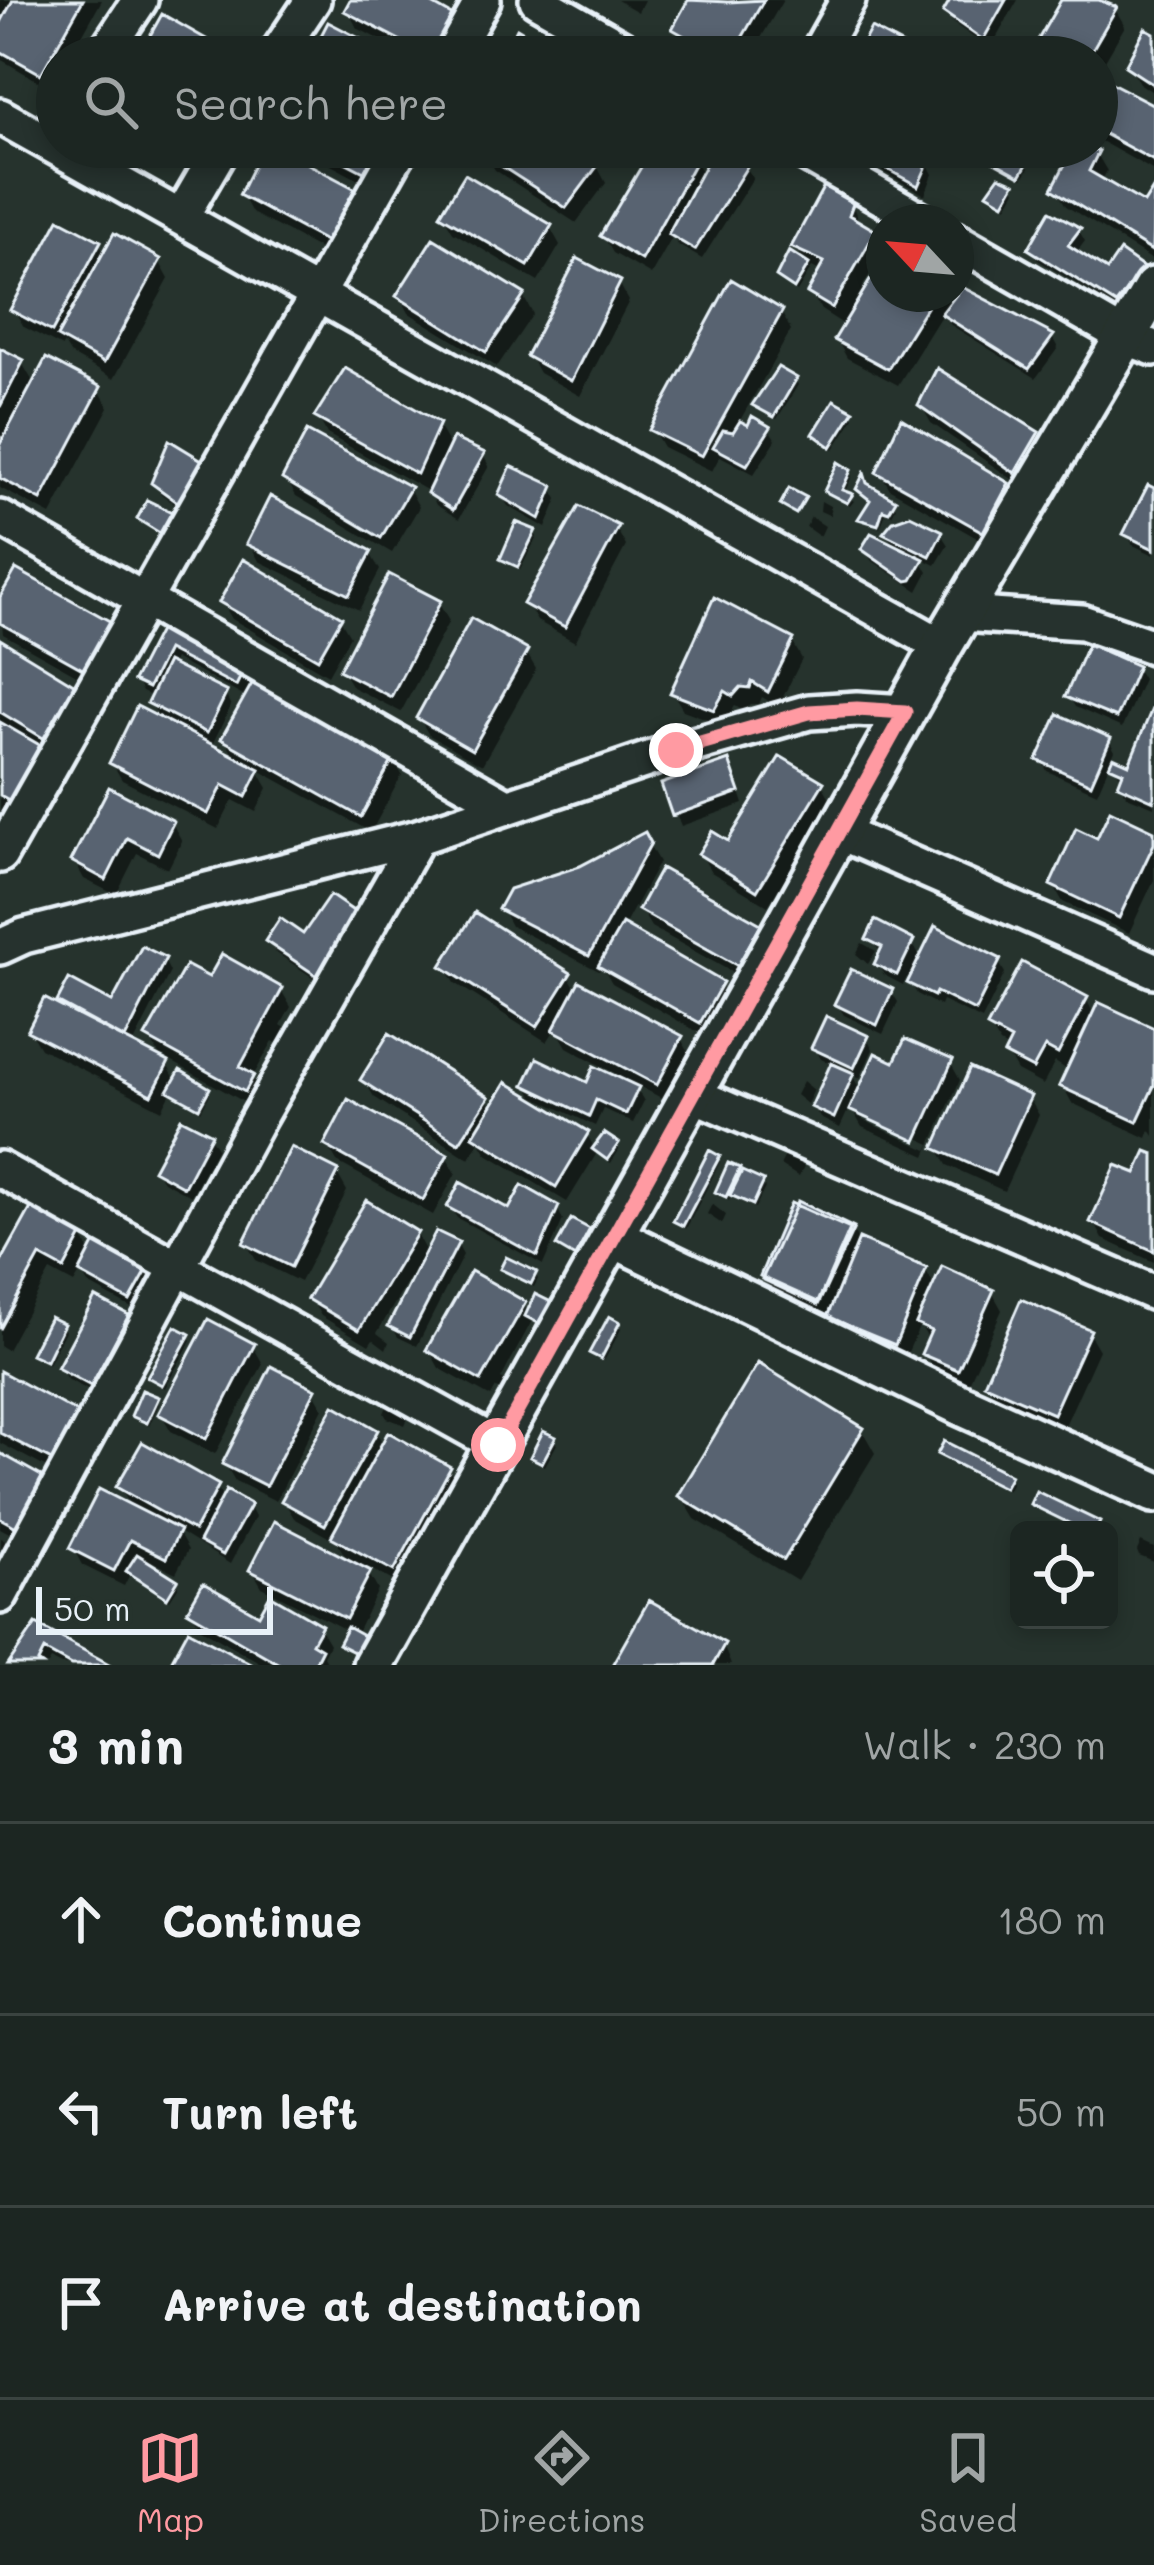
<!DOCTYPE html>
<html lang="en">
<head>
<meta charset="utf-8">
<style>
  body { margin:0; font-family:Mali,sans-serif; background:#252e2a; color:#f1f3f6 }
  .controls { position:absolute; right:36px; bottom:36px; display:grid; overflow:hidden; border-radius:18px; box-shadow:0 6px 18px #0003 }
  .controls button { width:108px; height:108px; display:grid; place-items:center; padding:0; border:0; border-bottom:3px solid #3a4340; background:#1c2622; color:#f1f3f6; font:60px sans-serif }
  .compass { position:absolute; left:866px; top:204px; width:108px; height:108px; border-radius:50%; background:#1c2622; box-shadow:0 6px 18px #0003; rotate:296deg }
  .scale { position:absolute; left:36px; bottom:30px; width:237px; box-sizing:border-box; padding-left:12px; border:6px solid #e8f1f8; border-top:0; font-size:33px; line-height:42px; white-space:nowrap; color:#e8f1f8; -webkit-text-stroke:9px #26332d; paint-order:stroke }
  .stop { position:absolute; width:36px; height:36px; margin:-27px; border:9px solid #ff9aa2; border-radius:50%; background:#fff }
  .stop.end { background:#ff9aa2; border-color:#fff; box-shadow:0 3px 12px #0008 }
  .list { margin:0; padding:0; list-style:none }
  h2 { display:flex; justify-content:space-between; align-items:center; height:156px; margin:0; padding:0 48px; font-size:51px }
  h2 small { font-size:39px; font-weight:400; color:#a0a5a5 }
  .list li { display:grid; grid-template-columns:78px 1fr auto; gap:36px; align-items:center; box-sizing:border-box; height:192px; padding:0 48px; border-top:3px solid #3a4340 }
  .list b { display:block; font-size:45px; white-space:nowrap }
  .list em { font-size:39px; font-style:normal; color:#a0a5a5 }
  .icon { flex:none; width:66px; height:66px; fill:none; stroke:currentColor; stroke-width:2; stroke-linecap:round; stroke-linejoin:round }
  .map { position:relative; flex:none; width:1154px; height:1665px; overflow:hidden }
  .search { position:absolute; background:#1c2622; box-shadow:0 6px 18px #0003; left:36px; right:36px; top:36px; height:132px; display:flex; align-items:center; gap:30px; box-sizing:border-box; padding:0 42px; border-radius:66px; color:#a0a5a5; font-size:45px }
  .sheet { height:732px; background:#1c2622 }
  nav { display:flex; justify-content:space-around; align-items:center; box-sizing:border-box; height:168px; border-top:3px solid #3a4340; background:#1c2622; font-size:33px; color:#a0a5a5 }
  nav a { display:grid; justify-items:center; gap:6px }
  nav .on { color:#ff9aa2 }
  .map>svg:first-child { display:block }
  .shadow { fill:#0007; fill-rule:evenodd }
  .building { fill:#596471; stroke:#e8f1f8; stroke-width:3 }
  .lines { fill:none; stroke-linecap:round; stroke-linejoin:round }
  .minor-casing { stroke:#e8f1f8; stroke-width:42 }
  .tertiary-casing { stroke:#e8f1f8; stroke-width:48 }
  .minor { stroke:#26332d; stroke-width:33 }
  .tertiary { stroke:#26332d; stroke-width:39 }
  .route { stroke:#ff9aa2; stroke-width:15 }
</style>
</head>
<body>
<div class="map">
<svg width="1154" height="1665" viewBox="0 0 1154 1665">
  <rect width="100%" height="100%" fill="#26332d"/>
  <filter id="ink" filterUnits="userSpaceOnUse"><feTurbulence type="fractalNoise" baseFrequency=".00833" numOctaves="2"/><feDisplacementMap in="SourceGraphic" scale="24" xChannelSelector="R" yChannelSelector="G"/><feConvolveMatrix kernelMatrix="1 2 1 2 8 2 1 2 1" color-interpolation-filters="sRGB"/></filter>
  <g filter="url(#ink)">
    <path class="shadow" d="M0,0H102L70,57H57V80L52,89L0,59Z
      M354,0H419L460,57H413L357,28L348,11Z
      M617,0H644L638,12Z
      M691,0H783L750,57H705L685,46L675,29Z
      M953,0H1018L990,49L953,23L946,12Z
      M1064,0H1091L1115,9L1125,26L1097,74V57H1032Z
      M1154,37V93L1139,83L1129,66Z
      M1097,99L1154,108V171L1097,139Z
      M133,147H175L165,165Z
      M267,147H269L346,263L252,213L242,195Z
      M297,147H396L374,188Z
      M489,147H561L597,166L606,183L576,223L495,170L485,153Z
      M657,147H667L695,161L703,175L746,167L753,178L702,259L678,245L673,236L651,275L613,253L603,236Z
      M838,147H904L927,163L933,174L925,195Z
      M1013,147H1034L1030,154Z
      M1077,147L1097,154L1107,171L1101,182L1145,207L1154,193V261L1066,206L1056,189Z
      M994,160L1027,164L1029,168L1023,178Z
      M1013,186L1016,190L1007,206L991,193Z
      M852,204L860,225L874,233L884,248V294H951L955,301L1052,337L1058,348L1036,378L951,325L942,314L898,385L847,358L837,340L846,326L821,310L811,293L822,272L812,267L797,292L779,277L805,265L795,247ZM874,267L879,271L868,289L863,286Z
      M443,215L550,227L560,245L538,282L453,232Z
      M1079,231L1085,241L1076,253L1107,274L1142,271L1148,281L1124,313L1038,260L1032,249Z
      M99,243L105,255L159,261L169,279L114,379L70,354L64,344L62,347L24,327L14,310Z
      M619,283L629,301L580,396L539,373L529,355Z
      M400,296H523L533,314L497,367L409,313Z
      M781,312L791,330L738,424L769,429L776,440L754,474L720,456L712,471L663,447L653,430Z
      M0,351L22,363L35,385L99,390L109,407L51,515L0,488Z
      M795,380L798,385L777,419L758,409L756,405Z
      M921,405L1037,434L1047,451L1025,488L931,423Z
      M852,413L854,418L834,449L819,439L816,434Z
      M318,417L438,426L451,448L483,455L489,466L459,519L436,505L430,492L327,434Z
      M208,467L187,513L161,494L154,483Z
      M849,472L852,476L844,494L854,501L850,506L827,491Z
      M880,472L1007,486L1017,503L993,547L890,489Z
      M286,479L409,489L419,507L392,553L296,496Z
      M867,486L896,507L892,515L886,513L880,528L862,519L872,502Z
      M552,488L558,499L546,528L508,506L501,495Z
      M1154,492V555L1133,545L1127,534Z
      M821,501L830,506L831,516L820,511Z
      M811,517L825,526L820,537L806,527Z
      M616,528L626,546L575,642L537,621L527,604Z
      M534,533L537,537L520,570L506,563L504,558Z
      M887,534H941L948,545L936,565L919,557L928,572L918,591L871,560L864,549L895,548Z
      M249,543L370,553L380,570L359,610L259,561Z
      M17,573L98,687L3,634L0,604Z
      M222,602L340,619L350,636L328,675L232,619Z
      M439,604L449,621L401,712L352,687L342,670Z
      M166,623L393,758L402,775L371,832L257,769L268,788L256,812L233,800L218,829L122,780L112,763L161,721L150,703L153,697L142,692L136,681ZM174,659L247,698L224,739L236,759L211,747L231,706L225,694L170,667Z
      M792,641L802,659L778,707L762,697L759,704H751L744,711L735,706L723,725L683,710L673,693Z
      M0,643L83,693L0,864Z
      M526,652L536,669L482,765L429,735L419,718Z
      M1136,668L1143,679L1122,728L1075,707L1069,696Z
      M1154,711V807L1127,796L1121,785L1123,779L1110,763L1097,793L1047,771L1041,760L1109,740L1115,751L1111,760L1130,768Z
      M734,774L744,804L681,826L665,786Z
      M822,784L832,802L768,906L711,872L701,854L729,846Z
      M110,791L172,823L182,841L168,869L137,853L116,895L84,879L74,861Z
      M1154,834V880L1129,933L1063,902L1053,885L1099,842Z
      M644,836L659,862L623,928L721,984L731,1001L710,1039L612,983L602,966L599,971L511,926L502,909Z
      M641,910L759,926L769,943L748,981L651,927Z
      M281,922L333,991L275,952L269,941Z
      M869,939L912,943L922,960L998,961L1005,973L982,1020L942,1001L940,1006L917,994L907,977L903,985L884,975L877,963L882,953Z
      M862,943L876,951L868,964L856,954Z
      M164,960L170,972L132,1047L164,1063L149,1037L210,981L281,990L291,1007L281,1025L295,1034L290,1052L273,1041L252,1078L262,1095L255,1108L162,1056L177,1082L208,1090L210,1094L201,1111L172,1091L162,1110L40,1048L30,1031L66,1013L60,1002L114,1006Z
      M445,966L568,975L577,990L681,1039L691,1056L667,1101L633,1083L644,1101L633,1123L603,1109L595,1126L533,1096L527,1085L588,1086L616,1079L618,1075L567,1047L556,1028L547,1042L455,983Z
      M891,991L898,1002L883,1034L844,1015L837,1004Z
      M1086,999L1095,1016L1154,1031V1136L1150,1130L1147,1138L1072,1103L1062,1085L1069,1071L1055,1062L1043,1085L1017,1071L1007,1054L1009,1049L1000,1044L990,1027Z
      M867,1038L873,1049L860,1078L851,1073L861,1091L896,1065L950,1062L960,1080L926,1156L862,1127L850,1106L840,1128L820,1118L814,1107L833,1065L821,1059L815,1048ZM863,1113L931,1144L928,1150L863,1120Z
      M364,1080L487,1099L493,1110L587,1135L596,1150L617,1146L619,1150L611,1163L597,1153L567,1202L487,1154L480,1142L469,1159L374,1097Z
      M803,1081L814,1090L807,1104L796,1095Z
      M1029,1098L1039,1115L1004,1191L947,1165L937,1147Z
      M210,1137L217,1148L191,1196L163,1181L156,1170Z
      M327,1145L446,1156L456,1173L433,1215L337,1162Z
      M786,1154L804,1166L799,1177L780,1165Z
      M718,1158L720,1162L686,1229L677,1221Z
      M1154,1158V1262L1103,1239L1094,1222Z
      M737,1170L742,1178L762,1183L765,1188L755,1208L736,1199L732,1192L729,1200L719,1192Z
      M337,1173L347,1191L300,1282L256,1260L246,1243Z
      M712,1204L726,1215L722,1224L707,1214Z
      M450,1207L510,1213L557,1208L563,1220L543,1265L457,1218Z
      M852,1230L859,1242L925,1270L935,1287L992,1292L1002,1310L968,1385L934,1371L925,1353L930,1342L920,1325L904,1361L840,1334L830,1317L828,1321L773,1293L763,1276Z
      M588,1231L591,1236L578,1259L562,1251L559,1246Z
      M416,1234L428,1255L457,1244L463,1255L417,1346L398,1337L391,1325L418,1273L414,1271L377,1333L389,1342L386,1349L373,1339L369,1345L321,1316L311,1299Z
      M81,1236L92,1255L147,1269L153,1280L137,1311L88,1284L81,1272L74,1284L50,1271L7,1350L0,1346V1269Z
      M504,1269L535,1274L538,1279L534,1287Z
      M524,1304L529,1314L548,1304L551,1309L544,1322L534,1317L501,1379L509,1383L508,1394L496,1388L491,1397L439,1368L429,1350Z
      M126,1317L133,1328L97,1395L67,1379L60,1368Z
      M618,1324L621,1329L604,1361L595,1357L593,1353Z
      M62,1326L65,1331L48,1364L37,1358L34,1354Z
      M1089,1333L1099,1350L1063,1430L997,1401L987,1383Z
      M188,1336L191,1341L165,1388L153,1381L150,1377Z
      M253,1346L263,1364L215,1454L171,1431L161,1414Z
      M0,1375L73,1482L0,1443Z
      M313,1391L323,1408L276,1501L235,1481L225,1464Z
      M156,1400L159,1404L149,1426L137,1420L134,1416Z
      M388,1404L406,1412L409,1416L405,1425L387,1418L384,1413Z
      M862,1430L875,1453L797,1581L695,1519L681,1496Z
      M376,1432L384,1445L449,1469L459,1486L404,1587L364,1565L378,1590L356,1635L365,1644L358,1656L341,1644L348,1631L262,1587L252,1570L349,1563L337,1542L294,1518L284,1501Z
      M554,1439L557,1444L545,1466L536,1462L533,1457Z
      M940,1454L1009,1477L1012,1482L1007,1491Z
      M0,1457L28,1543L0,1528Z
      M120,1487H217L224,1500L249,1506L255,1517L230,1564L177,1531L188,1550L176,1573L151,1561L149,1565L176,1582L179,1586L170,1600L130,1574L124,1586L82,1565L73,1548L132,1509Z
      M1033,1504L1098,1524L1101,1529L1080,1530Z
      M0,1538L7,1542L17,1559L0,1590Z
      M1141,1542L1154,1548V1562L1139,1556L1137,1551Z
      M191,1611L319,1627L329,1644L323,1656L328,1665H264L201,1628Z
      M36,1629L104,1665H61L51,1660L48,1665H12Z
      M723,1645L731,1665H616Z"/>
    <path class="building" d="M13,0H83L41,74L0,51V24Z
      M350,0H425L462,21L441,57H432L344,11Z
      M688,0L728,2L764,0L731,57H722L672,29Z
      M950,0H1006L983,40L943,12Z
      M1061,0H1099L1117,7L1088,57H1028Z
      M162,14L215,44L207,57H138Z
      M328,22L396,57H315L311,55Z
      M517,28L565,57H502Z
      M871,28L914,51L911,57H855Z
      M1145,28L1154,33V85L1125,66Z
      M1104,79L1154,105V161L1097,130V93Z
      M263,147H276L367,195L336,247L239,195Z
      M316,147H378L364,172Z
      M485,147H567L599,164L566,208L481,153Z
      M653,147H674L697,159L641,260L600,236Z
      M872,147H909L929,161L918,186L865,157Z
      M997,147L1029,161L1020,176L991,160Z
      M1074,147L1099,151L1089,171L1144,203L1154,187L1152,251L1052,189Z
      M714,149L748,165L695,250L668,234Z
      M465,174L552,225L528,266L440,215Z
      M999,176L1015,183L1004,203L987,193Z
      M824,186L854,201L849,215L876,231L832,308L807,293L824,262L791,247Z
      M1050,211L1081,228L1068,245L1107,270L1120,251L1144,268L1116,304L1028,249Z
      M59,219L101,241L52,332L10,310Z
      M114,233L161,259L104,363L57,337Z
      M433,238L525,294L486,352L396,296Z
      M884,243V294H938L936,300L932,298L888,369L834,340L875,272L870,263Z
      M789,251L809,264L794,289L776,277Z
      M577,258L621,281L571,381L526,356Z
      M731,279L783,310L702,456L649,430Z
      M962,287L1054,335L1029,369L941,314Z
      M0,348L24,360L0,407Z
      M46,358L101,387L41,500L0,478V444Z
      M778,367L797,378L774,417L752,405Z
      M345,368L440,423L417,474L314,417Z
      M937,368L1039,432L1015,473L918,405Z
      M834,400L854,411L831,447L813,434Z
      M752,416L771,427L747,465L713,447L723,430L733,432L740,421L748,425Z
      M901,418L1009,483L983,532L876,472Z
      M307,431L411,487L381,538L282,479Z
      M453,438L485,453L453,510L427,493Z
      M169,440L210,465L180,504L151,483Z
      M838,462L851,470L842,490L853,494L847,503L824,491Z
      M511,466L554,486L540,519L498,495Z
      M864,473L867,483L896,500L889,512L883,510L878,525L858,519L870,500L856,489Z
      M1148,485L1154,488V549L1123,534Z
      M789,488L806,497L796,514L780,505Z
      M270,496L372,551L349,595L246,544Z
      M147,500L184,518L171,540L137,519Z
      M579,506L619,526L565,627L523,604Z
      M910,515L943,531L930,556L883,533L893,521Z
      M516,522L536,530L518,567L500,559Z
      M871,533L924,559L912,580L907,581L861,549Z
      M243,559L342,617L318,659L219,602Z
      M16,569L115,624L88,672L0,623V597Z
      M389,574L441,601L391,697L339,670Z
      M714,597L794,639L768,692L752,682L750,688L741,687L733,696L725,691L714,710L670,693Z
      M471,618L528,650L472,750L416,718Z
      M165,619L247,664L236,686L167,650L148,688L133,681Z
      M0,639L85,691L53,744L0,712Z
      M1088,644L1138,666L1116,718L1065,697Z
      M167,662L227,692L207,733L147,703Z
      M255,678L395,756L361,817L221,739Z
      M1154,704V801L1118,785L1123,772L1109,766L1113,757L1129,764Z
      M137,706L260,769L246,797L223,785L208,814L109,763Z
      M1058,714L1111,738L1091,784L1037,760Z
      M0,722L50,751L18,805L0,795Z
      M780,756L824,782L757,891L698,854L712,831L728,841Z
      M729,760L740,792L672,816L661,784Z
      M109,787L174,821L158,854L127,838L106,880L71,861Z
      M1110,810L1154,831V844L1119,918L1050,885L1076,828L1097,838Z
      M645,832L651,843L589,956L498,909L509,889L580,866Z
      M661,868L761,924L738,966L638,910Z
      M330,895L368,921L326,982L265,941L280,918L303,934Z
      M475,912L571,973L537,1027L441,966Z
      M875,920L914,940L897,975L874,964L882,947L866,939Z
      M622,924L723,982L700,1023L598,966Z
      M935,926L1001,959L975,1011L936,992L934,996L907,983Z
      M142,946L166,958L125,1039L57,1002L69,979L112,1002Z
      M222,954L283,988L240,1067L254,1075L245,1092L145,1037L186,965L209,977Z
      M1022,962L1088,997L1058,1054L1045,1047L1033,1069L1004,1054L1011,1040L987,1027Z
      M851,969L893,989L877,1025L834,1004Z
      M579,981L683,1036L657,1085L553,1030Z
      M44,998L169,1062L152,1095L27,1031Z
      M1098,1002L1154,1028V1086L1137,1122L1059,1086Z
      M826,1016L869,1036L854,1068L811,1048Z
      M389,1033L489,1097L459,1143L360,1080Z
      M905,1039L953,1060L916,1141L849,1110L875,1053L894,1062Z
      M537,1058L587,1082L594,1066L639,1087L626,1114L596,1100L589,1116L524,1085Z
      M831,1063L854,1073L834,1118L811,1107Z
      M970,1068L1031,1096L995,1175L934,1148Z
      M180,1070L210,1088L199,1108L168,1091Z
      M506,1082L589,1132L556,1187L473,1136Z
      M348,1099L448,1154L423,1200L324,1145Z
      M181,1118L212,1134L184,1187L153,1170Z
      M604,1133L619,1143L607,1160L592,1149Z
      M291,1147L339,1171L291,1267L243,1243Z
      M709,1150L720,1156L683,1226L673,1221Z
      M1146,1151L1154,1154V1251L1090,1222L1116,1165L1136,1173Z
      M728,1163L740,1168L726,1197L715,1192Z
      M742,1171L764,1181L753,1205L730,1195Z
      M460,1182L509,1209L522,1185L559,1206L537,1256L447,1207Z
      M366,1200L418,1232L359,1330L307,1299Z
      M798,1201L854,1228L818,1305L762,1279Z
      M791,1203L850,1229L818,1302L760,1276Z
      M32,1206L83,1234L64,1269L40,1256L0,1329V1264Z
      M571,1219L590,1229L575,1257L556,1246Z
      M436,1231L459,1242L410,1337L388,1326Z
      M97,1238L149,1267L130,1301L79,1273Z
      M859,1239L927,1268L895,1345L827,1317Z
      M506,1257L537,1272L531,1284L500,1269Z
      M942,1266L994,1290L958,1370L921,1354L931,1331L916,1324Z
      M471,1271L526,1302L481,1381L426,1350Z
      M535,1294L551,1302L540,1324L525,1316Z
      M95,1297L129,1315L91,1386L57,1368Z
      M1021,1299L1091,1330L1053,1414L984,1384Z
      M609,1316L620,1322L601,1359L589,1353Z
      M50,1317L64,1324L46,1361L31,1354Z
      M208,1319L255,1344L206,1439L158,1414Z
      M175,1326L190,1334L162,1385L147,1377Z
      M758,1363L864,1428L784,1560L678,1496Z
      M271,1366L316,1389L266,1486L222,1464Z
      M0,1371L89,1419L63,1466L0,1433Z
      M142,1390L159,1397L147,1423L131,1416Z
      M334,1405L378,1430L325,1525L281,1501Z
      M543,1431L556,1437L542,1463L530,1457Z
      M388,1432L451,1467L394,1571L331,1537Z
      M944,1441L1011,1475L1004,1488L937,1454Z
      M142,1442L219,1485L194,1531L116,1487Z
      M0,1453L45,1478L18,1528L0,1518Z
      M99,1489L180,1530L166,1558L130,1540L114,1571L69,1548Z
      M226,1490L251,1504L223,1555L199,1542Z
      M1036,1491L1100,1522L1096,1530H1083L1030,1504Z
      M274,1521L371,1571L346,1619L249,1570Z
      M137,1554L178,1580L167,1598L126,1571Z
      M203,1583L259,1615L270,1595L322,1625L312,1643L322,1649L314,1665H281L187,1611Z
      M649,1600L725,1643L713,1665H612Z
      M36,1624L109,1664L108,1665H71L44,1650L38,1662L42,1665H8Z
      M347,1627L365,1637L356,1653L338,1644Z
      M188,1630L254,1665H169Z"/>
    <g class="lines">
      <defs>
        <path id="minor" d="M537,0L637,57
          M102,57L140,0
          M275,57L313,0
          M451,57L483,0
          M816,57L848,0
          M0,116L942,646
          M794,147L925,222
          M181,217L222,147
          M956,240L1125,337L1154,348
          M0,518L505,805
          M962,614L1082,622L1154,647
          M839,832L1154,970
          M0,855L401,147
          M0,947L24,936L418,837L676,750L809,712L857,709L905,712
          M692,1094L1154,1293
          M0,1169L498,1445
          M0,1596L256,1122L418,837"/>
        <path id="tertiary" d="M615,1238L959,1404L1154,1492
          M373,1665L942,646L1154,288"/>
      </defs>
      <use href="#minor" class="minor-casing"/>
      <use href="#tertiary" class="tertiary-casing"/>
      <use href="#minor" class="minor"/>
      <use href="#tertiary" class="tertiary"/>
    </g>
  </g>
  <g class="lines" filter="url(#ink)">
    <path class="route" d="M498,1445L905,712L857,709L809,712L676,750"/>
  </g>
</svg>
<div class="controls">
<button><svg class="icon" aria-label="locate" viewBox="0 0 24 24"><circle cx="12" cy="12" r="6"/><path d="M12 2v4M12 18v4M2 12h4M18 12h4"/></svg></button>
</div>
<svg class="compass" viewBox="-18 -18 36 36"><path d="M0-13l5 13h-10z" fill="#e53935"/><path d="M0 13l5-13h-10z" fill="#a0a5a5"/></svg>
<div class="scale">50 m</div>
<div class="stop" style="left:498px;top:1445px"></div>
<div class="stop end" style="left:676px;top:750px"></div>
<div class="search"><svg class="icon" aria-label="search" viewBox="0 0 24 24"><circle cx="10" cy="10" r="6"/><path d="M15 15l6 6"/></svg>Search here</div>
</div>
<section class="sheet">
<h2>3 min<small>Walk · 230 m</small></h2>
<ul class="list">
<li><svg class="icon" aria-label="ahead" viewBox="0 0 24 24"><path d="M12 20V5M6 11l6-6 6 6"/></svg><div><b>Continue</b></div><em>180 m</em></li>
<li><svg class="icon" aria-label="left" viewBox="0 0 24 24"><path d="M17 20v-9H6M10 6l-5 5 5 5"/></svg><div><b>Turn left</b></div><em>50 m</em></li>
<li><svg class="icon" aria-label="arrive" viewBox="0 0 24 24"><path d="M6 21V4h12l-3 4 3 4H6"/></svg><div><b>Arrive at destination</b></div></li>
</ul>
</section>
<nav>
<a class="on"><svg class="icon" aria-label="map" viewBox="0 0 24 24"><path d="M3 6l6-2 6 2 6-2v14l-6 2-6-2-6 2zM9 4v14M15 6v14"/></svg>Map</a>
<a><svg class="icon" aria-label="directions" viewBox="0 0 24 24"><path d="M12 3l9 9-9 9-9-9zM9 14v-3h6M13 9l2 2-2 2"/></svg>Directions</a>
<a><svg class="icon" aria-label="saved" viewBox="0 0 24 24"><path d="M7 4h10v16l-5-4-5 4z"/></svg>Saved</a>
</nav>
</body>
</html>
